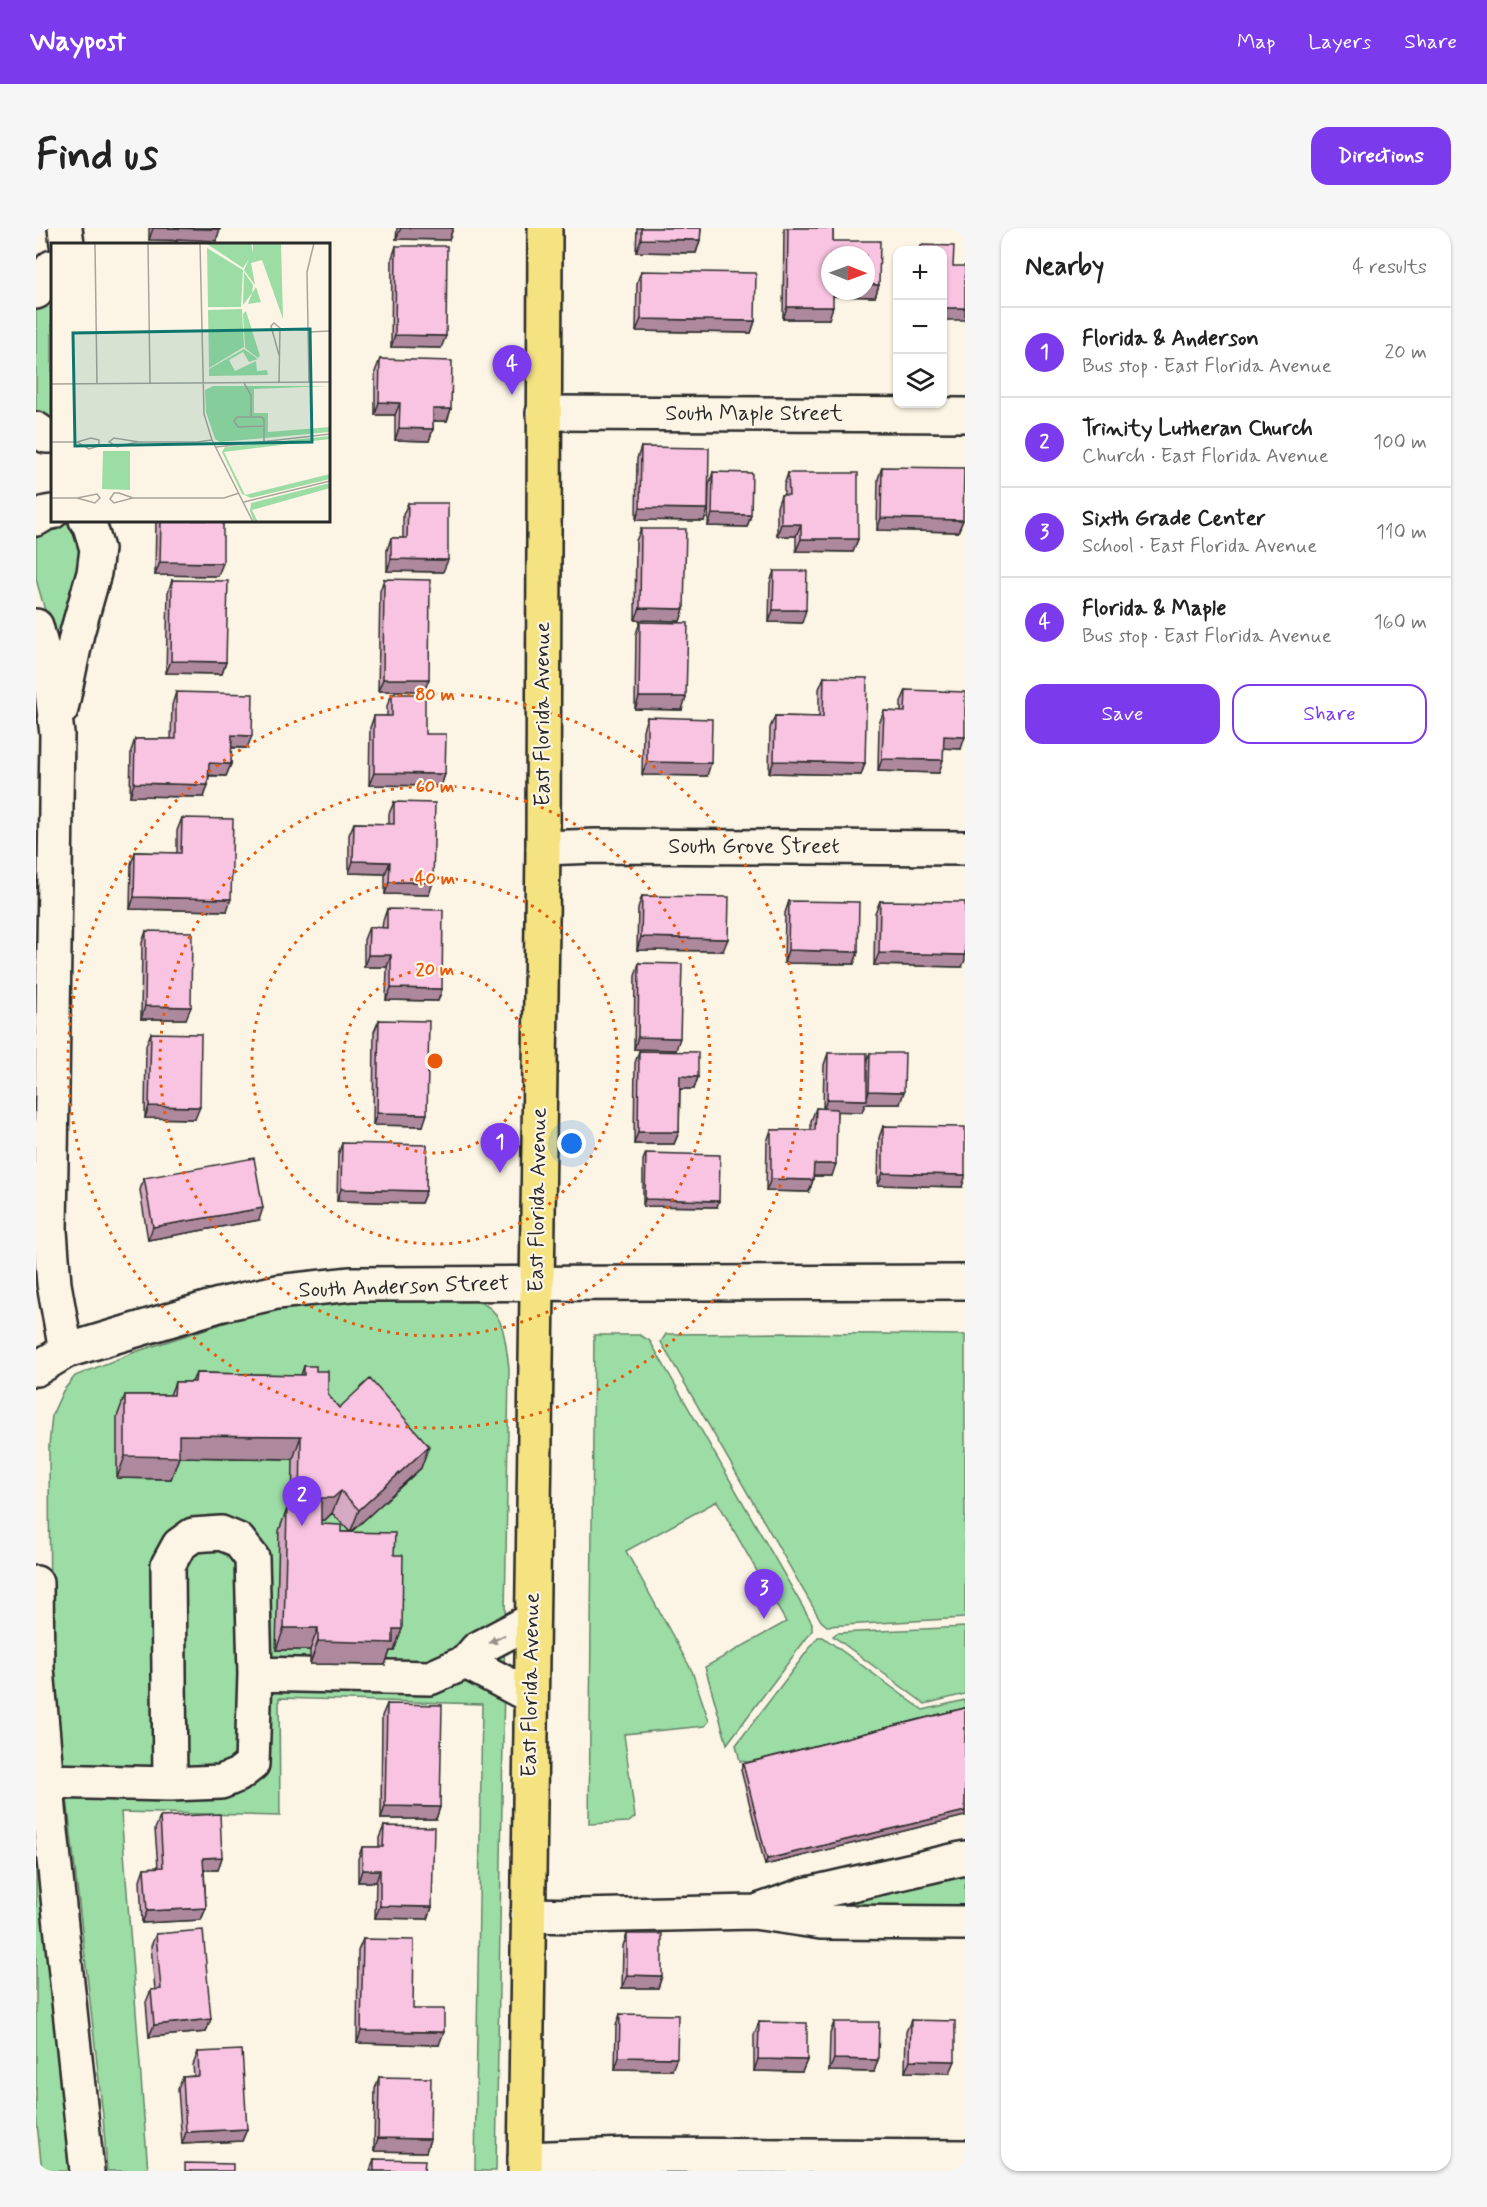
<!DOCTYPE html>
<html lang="en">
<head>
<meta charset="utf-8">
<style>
  body { margin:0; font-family:Mynerve,sans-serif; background:#f6f6f6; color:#222 }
  .controls { position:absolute; right:18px; top:18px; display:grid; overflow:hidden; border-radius:12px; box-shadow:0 2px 4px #0004 }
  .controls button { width:54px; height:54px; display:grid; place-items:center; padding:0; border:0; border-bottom:2px solid #e0e0e0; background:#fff; color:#222; font:30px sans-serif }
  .compass { position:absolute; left:785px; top:18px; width:54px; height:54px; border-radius:50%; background:#fff; box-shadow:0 2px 4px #0004; rotate:91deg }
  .you { position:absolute; left:536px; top:916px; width:21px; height:21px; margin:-15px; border:4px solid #fff; border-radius:50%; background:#1a73e8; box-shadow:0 0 0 9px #1a73e833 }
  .badge { display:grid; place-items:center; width:39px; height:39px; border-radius:50%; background:#7c3aed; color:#fff; font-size:20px; font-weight:700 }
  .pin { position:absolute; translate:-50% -50px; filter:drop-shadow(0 2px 3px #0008) }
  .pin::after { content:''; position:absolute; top:32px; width:21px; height:18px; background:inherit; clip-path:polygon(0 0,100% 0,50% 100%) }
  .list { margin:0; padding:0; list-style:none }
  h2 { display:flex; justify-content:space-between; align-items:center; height:78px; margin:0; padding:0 24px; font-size:26px }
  h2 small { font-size:20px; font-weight:400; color:#767676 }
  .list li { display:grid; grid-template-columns:39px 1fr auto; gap:18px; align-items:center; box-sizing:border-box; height:90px; padding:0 24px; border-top:2px solid #e0e0e0 }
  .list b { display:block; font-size:22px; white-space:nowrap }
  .list p { margin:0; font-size:20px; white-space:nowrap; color:#767676 }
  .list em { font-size:20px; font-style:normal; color:#767676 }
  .actions { display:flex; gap:12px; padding:18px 24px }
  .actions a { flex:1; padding:14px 0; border:2px solid #7c3aed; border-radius:18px; text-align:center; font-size:21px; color:#7c3aed }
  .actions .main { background:#7c3aed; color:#fff }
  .icon { flex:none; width:33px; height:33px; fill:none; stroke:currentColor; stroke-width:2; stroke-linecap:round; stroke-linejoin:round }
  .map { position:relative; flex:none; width:929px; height:1943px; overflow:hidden; border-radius:18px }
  header { display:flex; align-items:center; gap:36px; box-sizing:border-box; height:84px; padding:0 30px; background:#7c3aed; color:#fff }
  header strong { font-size:28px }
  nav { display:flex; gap:33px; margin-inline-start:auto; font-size:21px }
  .intro { display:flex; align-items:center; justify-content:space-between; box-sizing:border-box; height:144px; padding:0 36px }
  h1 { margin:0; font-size:42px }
  .button { padding:15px 27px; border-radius:18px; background:#7c3aed; color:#fff; font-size:21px; font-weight:700 }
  main { display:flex; gap:36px; padding:0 36px }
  aside { flex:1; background:#fff; border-radius:18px; box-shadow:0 2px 4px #0004 }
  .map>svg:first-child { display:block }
  .green { fill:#9cdca5; stroke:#648468; stroke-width:1.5 }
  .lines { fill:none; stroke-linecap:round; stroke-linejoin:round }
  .minor-casing { stroke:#2b2b2b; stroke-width:38 }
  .major-casing { stroke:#2b2b2b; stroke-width:38 }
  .minor { stroke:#fcf5e5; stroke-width:33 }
  .major { stroke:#f5e382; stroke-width:33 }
  .wall { fill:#d5a9c2; stroke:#2b2b2b; stroke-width:1.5; fill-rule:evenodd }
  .shaded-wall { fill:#ae899e; stroke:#2b2b2b; stroke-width:1.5 }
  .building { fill:#f8c4e1; stroke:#2b2b2b; stroke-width:1.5 }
  .oneway { fill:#949088 }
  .ring { fill:none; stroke:#e8590c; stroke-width:3; stroke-dasharray:3 6 }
  .labels { text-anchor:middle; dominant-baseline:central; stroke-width:4.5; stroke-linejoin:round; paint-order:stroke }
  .street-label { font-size:22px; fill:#2b2b2b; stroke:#fcf5e5 }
  .inset-road { fill:none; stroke:#a8a49b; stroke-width:1.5 }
  .view { fill:#0f766e; fill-opacity:0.15; stroke:#0f766e; stroke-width:3 }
  .inset-edge { fill:none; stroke:#2b2b2b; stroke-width:3 }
  .centre { fill:#e8590c; stroke:#fcf5e5; stroke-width:3 }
  .ring-label { font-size:18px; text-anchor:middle; font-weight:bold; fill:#e8590c; stroke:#fcf5e5; stroke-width:4.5; stroke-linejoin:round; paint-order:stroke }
</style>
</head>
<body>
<header>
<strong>Waypost</strong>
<nav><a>Map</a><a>Layers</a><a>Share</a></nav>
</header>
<div class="intro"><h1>Find us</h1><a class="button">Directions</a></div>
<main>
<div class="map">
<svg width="929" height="1943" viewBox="0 0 929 1943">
  <rect width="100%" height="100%" fill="#fcf5e5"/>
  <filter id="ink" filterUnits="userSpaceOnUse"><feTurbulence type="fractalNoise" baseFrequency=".0167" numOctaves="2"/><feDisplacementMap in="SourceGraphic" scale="12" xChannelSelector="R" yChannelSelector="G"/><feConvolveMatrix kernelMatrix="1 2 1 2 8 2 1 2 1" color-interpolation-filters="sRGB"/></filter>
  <g filter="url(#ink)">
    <path class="green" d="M16,54V201L7,195L0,183V78Z
      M20,292L40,294L50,335L21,425L0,351V311L4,304Z
      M414,1072C421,1072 430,1071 438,1073C470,1079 469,1114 473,1140L460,1943H439L446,1476L243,1470L244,1588L85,1584L112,1943H71L67,1888L14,1420L13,1218L16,1187L27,1163L39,1148L99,1124L194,1093L258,1077L318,1073Z
      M755,1105L929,1107V1390L791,1398L785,1393L625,1114L630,1106Z
      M558,1107H604L614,1113L776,1395V1403L691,1516L669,1439L750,1394L681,1273L590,1323L656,1443L673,1493L669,1498L588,1506L599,1589L593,1594L553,1596Z
      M929,1399V1466L889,1476L797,1408L801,1405Z
      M782,1409H787L887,1482L929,1472V1480L713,1534L704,1533L700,1517Z
      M0,1623L35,1943H6L0,1886Z
      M929,1643V1679H791L788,1673Z"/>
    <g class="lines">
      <defs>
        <path id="minor" d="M29,0L31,16
          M0,64L16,39
          M507,185L929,187
          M0,201L10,208H16
          M0,291L10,285L16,284
          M0,398L15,455L21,506L14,1003L18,1056L30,1123
          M25,481L41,405L58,345L61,321L53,295L50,292
          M507,620L560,618L929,620
          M0,1141L30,1123L183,1077L241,1064L315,1056L929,1054
          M0,1355L1,1441L15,1603L51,1943
          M430,1434L494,1468
          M219,1446L394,1450L430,1434L441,1421L496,1392
          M11,1553L134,1556L185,1554L202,1547L216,1536L219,1446L216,1330L202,1312L185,1305L157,1307L143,1317L132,1337L134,1556
          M725,1682L768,1667L929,1630
          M491,1687L544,1688L718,1684L785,1694L929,1695
          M489,1931L592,1927L929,1929"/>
        <path id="major" d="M489,1943L507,620L509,0"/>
      </defs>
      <use href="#minor" class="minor-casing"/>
      <use href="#major" class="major-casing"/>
      <use href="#minor" class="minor"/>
      <use href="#major" class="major"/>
    </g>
    <path class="wall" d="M113,0H184L180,12L181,16H139L140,13L113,12Z
      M361,0H417L413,12L360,11Z
      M601,0H665L664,12L660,25L600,24Z
      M748,0H797V13L843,57L839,69L797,68L793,91H747Z
      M360,18L405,120L355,119L356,30Z
      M605,43L719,93L715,105L600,103L601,55Z
      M344,131L415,181L411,193H397V201L393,213L359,212V187H339V144Z
      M605,219L668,293L600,292L601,231Z
      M846,239L927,292L922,304L841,302L842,251Z
      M677,244L715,287L711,299L672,298L673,257Z
      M752,245L822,311L817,324L760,323V308H741V279L745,267H748V257Z
      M372,275L407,344L351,343V322L355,310H367V287Z
      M120,292H187L182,348L119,347Z
      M605,301L648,381L644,393L599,392L600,313Z
      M738,343L766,395L733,394L734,355Z
      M348,351L393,451L388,463H342L344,363Z
      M136,352L190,434L186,446L130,445L132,364Z
      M604,394L646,482L599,481L600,406Z
      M788,449L829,535L825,547L733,545L734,500L739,488L783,489V461Z
      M870,462L925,521L908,520L903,545L842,543L843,496L848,483L865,484V474Z
      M140,464L211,520H195V536L190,548H173L172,557L168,569L94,568L95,523L99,511H135L136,477Z
      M356,466L389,506L409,546L405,558L333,557L334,500L338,488H351V478Z
      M611,489L671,548L606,547L607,502Z
      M358,574L393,667L349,666V646L313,645V607L318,595L353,596V586Z
      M146,590L191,683L94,681L95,636L99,624L141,625V603Z
      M606,668L687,723L601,722L602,680Z
      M753,673L822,724L818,736L748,735L749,685Z
      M844,673L926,739L838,737L839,685Z
      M351,681L406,761L402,773L350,772L351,739H328V712L333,699L346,700L347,693Z
      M110,703L150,791H105L106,715Z
      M603,735L640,822L598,821L599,748Z
      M343,792L387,898L337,897L338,804Z
      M115,805L159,891L109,890L110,817Z
      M603,823L662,849L658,861H644L643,904L638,916H598L599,835Z
      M792,825L831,832L834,825L864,876H829L826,884L801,883L796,948H777V952L773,964L730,963L731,914L735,902H775V893L780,880L787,881L788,837Z
      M847,898L926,959L842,957L843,910Z
      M306,915L390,963L385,975L301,973L302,927Z
      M610,925L681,979L607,978V932Z
      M108,950L223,992L112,1012L104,962Z
      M268,1138L280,1143L292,1167L303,1180L385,1240L315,1304L358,1423H354L349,1437L274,1436V1422H240L243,1303L251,1281H256L257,1231L143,1229L135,1251L81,1250V1189L89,1167H134L139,1154H156L160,1145L265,1147ZM296,1285L314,1304H305L285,1296V1292H289Z
      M351,1476L404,1579L400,1591H345L346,1488Z
      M929,1480V1588L729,1637L705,1542L707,1536Z
      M124,1589L186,1629L182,1642H168L170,1680L165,1692L106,1695L104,1652L108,1640L122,1639L119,1601Z
      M348,1598L396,1679L392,1691L339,1690L340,1654H322V1631L326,1619H343V1610Z
      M120,1706L170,1804L113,1809L110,1774L115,1762H119L115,1718Z
      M591,1706L626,1748L622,1760H586L587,1718Z
      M327,1711L377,1781L403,1817L321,1815L322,1723Z
      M584,1786L636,1842L579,1841L580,1798Z
      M875,1792L914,1845L869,1844L870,1804Z
      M723,1794L771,1832L766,1844L718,1843V1807Z
      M798,1794L838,1844L793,1843L794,1806Z
      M162,1824L211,1901L206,1913L146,1916L142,1861L147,1849L158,1848L157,1837Z
      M343,1849L394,1911L390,1924L338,1923L339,1861Z
      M338,1931L388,1943H334Z"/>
    <path class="shaded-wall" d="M117,0L184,1L180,13L113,12Z
      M365,0H417L413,12L360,11Z
      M605,11L664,12L660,25L600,24Z
      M830,56L843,57L839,69L793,68L794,63H830Z
      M751,79H797L793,91H747Z
      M906,80H929V92H906Z
      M605,91L719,93L715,105L600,103Z
      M359,107L410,108L405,120L355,119Z
      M343,174L364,175L359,187H339Z
      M397,181H415L411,193H393Z
      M363,200L397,201L393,213L359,212Z
      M604,280L672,281L668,293L600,292Z
      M676,286L715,287L711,299L672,298Z
      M845,290L927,292L922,304L841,302Z
      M745,296H765L760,308H741Z
      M765,311H822L817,324L760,323Z
      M355,331L412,332L407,344L351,343Z
      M124,334L187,335L182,348L119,347Z
      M604,380L648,381L644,393L599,392Z
      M737,382H770L766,395L733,394Z
      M135,433L190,434L186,446L130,445Z
      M347,451H393L388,463H342Z
      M603,469H650L646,482L599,481Z
      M196,507L216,508L211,520L191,519Z
      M908,508L929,509L925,521L904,520Z
      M846,531L907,532L903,545L842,543Z
      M738,533L829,535L825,547L733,545Z
      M611,534L675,535L671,548L606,547Z
      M173,535L195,536L190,548L168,547Z
      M338,545L409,546L405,558L333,557Z
      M98,555L172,557L168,569L94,568Z
      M317,633L354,634L349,646L313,645Z
      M353,654H397L393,667L349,666Z
      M98,669L195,671L191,683L94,681Z
      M605,709L692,711L687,723L601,722Z
      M752,722L822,724L818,736L748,735Z
      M843,725L929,727V732L926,739L838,737Z
      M332,727H355L351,739H328Z
      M355,760L406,761L402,773L350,772Z
      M109,778L155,779L150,791H105Z
      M602,809L644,810L640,822L598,821Z
      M644,848L662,849L658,861H639Z
      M833,863L868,864L864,876H829L826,884L787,883L791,871L830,872Z
      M113,878L164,879L159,891L109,890Z
      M341,885L391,886L387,898L337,897Z
      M602,904H643L638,916H598Z
      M778,936H800L796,948H773Z
      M847,945L929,947V950L926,959L842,957Z
      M735,951L777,952L773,964L730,963Z
      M305,961L390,963L385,975L301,973Z
      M609,971L683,973L681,979L607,978Z
      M227,980L223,992L112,1012L117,999Z
      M143,1207L265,1208L257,1231L143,1229L135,1251L81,1250L89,1228Z
      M393,1218L385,1240L314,1305L323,1282Z
      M305,1263L296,1285L289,1292H277L285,1270Z
      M248,1400H282L274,1422H240Z
      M357,1401H366L358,1423H354L349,1437L274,1436L282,1413Z
      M349,1578L404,1579L400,1591H345Z
      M929,1583V1588L729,1637L731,1631Z
      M186,1629L182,1642H163L167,1630Z
      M326,1642H344L340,1654H322Z
      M344,1678L396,1679L392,1691L339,1690Z
      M170,1680L165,1692L106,1695L111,1683Z
      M591,1747L626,1748L622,1760H586Z
      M175,1791L170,1804L113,1809L118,1797Z
      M325,1803L408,1804L403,1817L321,1815Z
      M583,1829L641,1830L636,1842L579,1841Z
      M722,1831L771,1832L766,1844L718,1843Z
      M798,1831L842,1832L838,1844L793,1843Z
      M874,1832L919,1833L914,1845L869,1844Z
      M211,1901L206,1913L146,1916L150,1904Z
      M342,1910L394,1911L390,1924L338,1923Z"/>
    <path class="building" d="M131,0H184V1Z
      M605,0H665L664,12L605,11Z
      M752,0H797V13H844L843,57L830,56V27H794V63H797V79H751Z
      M141,11L181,13V16H141Z
      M885,17L918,18L917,38H929V80H906V22H885Z
      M360,18H411L410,108L359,107Z
      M605,43L720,45L719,93L605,91Z
      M344,131L416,133L415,181H397V201L363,200L364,175L343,174Z
      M605,219L673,220L672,281L604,280Z
      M846,239L928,240L927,292L845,290Z
      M677,244L716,245L715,287L676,286Z
      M752,245H822V311H765V296H745V267H753Z
      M372,275H412V332L355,331V310H371Z
      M125,292H187V335L124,334Z
      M605,301H650L648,381L604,380Z
      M738,343H771L770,382H737Z
      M348,351L394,352L393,451H347Z
      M136,352L192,353L190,434L135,433Z
      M604,394L652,395L650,469H603Z
      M788,449L831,450L829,535L738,533L739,488L787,489Z
      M870,462L929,464V509L908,508L907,532L846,531L848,483L869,484Z
      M140,464L217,466L216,508L196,507L195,536L173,535L172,557L98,555L99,511H140Z
      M356,466H389V506H410L409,546L338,545V488H356Z
      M611,489L676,491L675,535L611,534Z
      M358,574L399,575L397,654H353L354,634L317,633L318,595L358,596Z
      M146,590L197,591L195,671L98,669L99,624L145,625Z
      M606,668L693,669L692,711L605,709Z
      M753,673L823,674L822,724L752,722Z
      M844,673L929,674V727L843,725Z
      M351,681L407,682L406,761L355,760V727H332L333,699L351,700Z
      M110,703L156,704L155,779L109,778Z
      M603,735L646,736L644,810L602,809Z
      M343,792L393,793L391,886L341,885Z
      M115,805L165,806L164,879L113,878Z
      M603,823L662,824V849L644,848L643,904H602Z
      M792,825H831V872L791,871Z
      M834,825H869L868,864L833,863Z
      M780,880L801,881L800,936H778L777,952L735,951V902H779Z
      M847,898L929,899V947L847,945Z
      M306,915L391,917L390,963L305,961Z
      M610,925L684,927L683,973L609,971Z
      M218,930L227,980L117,999L108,950Z
      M268,1138H280V1143H292V1167L303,1180L334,1151L393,1218L323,1282L305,1263L297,1270H285V1296L305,1297V1304L359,1305L358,1327H367L366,1401H357V1415L282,1413V1400H248L251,1281H264L265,1208L143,1207V1229L89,1228V1167H138L139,1154H159L160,1145L268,1147Z
      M351,1476L406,1477L404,1579L349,1578Z
      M929,1480V1583L731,1631L707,1536Z
      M184,1586L186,1629L167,1630L170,1680L111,1683L108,1640L127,1639L124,1589Z
      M348,1598L398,1599L396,1679L344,1678V1642H326V1619H347Z
      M167,1702L175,1791L118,1797L115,1762L125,1761L120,1706Z
      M591,1706H626V1748L591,1747Z
      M327,1711L378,1712L377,1781H408V1804L325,1803Z
      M584,1786L642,1787L641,1830L583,1829Z
      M875,1792L919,1793V1833L874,1832Z
      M723,1794L771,1795V1832L722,1831Z
      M798,1794H843L842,1832L798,1831Z
      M206,1822L211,1901L150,1904L147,1849L163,1848L162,1824Z
      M343,1849L395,1850L394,1911L342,1910Z
      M338,1931L389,1932L388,1943H338Z
      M149,1935L197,1936V1943H149Z"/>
    <defs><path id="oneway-solid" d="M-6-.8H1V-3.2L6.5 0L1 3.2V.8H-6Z" transform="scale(1.5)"/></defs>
    <use class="oneway" href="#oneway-solid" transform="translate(461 1411) rotate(153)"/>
  </g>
  <g class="ring">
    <circle cx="399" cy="833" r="92"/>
    <circle cx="399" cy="833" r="183"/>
    <circle cx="399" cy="833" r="275"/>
    <circle cx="399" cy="833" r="367"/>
  </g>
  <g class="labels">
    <g class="street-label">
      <text x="718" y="186">South Maple Street</text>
      <text transform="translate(507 486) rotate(-90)">East Florida Avenue</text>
      <text x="718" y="619">South Grove Street</text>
      <text transform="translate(502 972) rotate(-89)">East Florida Avenue</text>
      <text transform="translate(368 1059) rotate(-2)">South Anderson Street</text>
      <text transform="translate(495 1457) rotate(-89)">East Florida Avenue</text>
    </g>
  </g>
  <g transform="translate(15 15)">
    <rect width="279" height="279" fill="#fcf5e5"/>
    <path d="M200,0L202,10V0H230L232,76L211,17L200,20L204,42L193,27L198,16L192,25L156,1ZM156,5L192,27L190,64H157ZM193,29L202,42L201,50L205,44L210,59L197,61L201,50L192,62ZM191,66L193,104L158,125L157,67ZM195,68L209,113L207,115L194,105L192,71ZM193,106L207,116L198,119L192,109L178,117L184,128L205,118L206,128L216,127L217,132L158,133V126ZM162,143H279L203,146V170H217V189L279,184V189L169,199L164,196L155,169L154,147ZM279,193V196L173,209L194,252L279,231V236L200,255L191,251L171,209L174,204ZM52,208H79V247L51,246ZM279,240V245L201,267L207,279H203L199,268L200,260Z" fill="#9cdca5"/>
    <path class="inset-road" d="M44,0L46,141M97,0L99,140M149,0L153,171L161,197L202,279M257,89L279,88M228,112L220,83L223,80L229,85L228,140M258,139L256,29L263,0M193,140L200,152V173M0,141L279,139M40,195L48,197V203L38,206L26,199ZM213,198V177L211,174H186L183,178L187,184L213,183M0,199H26M88,199L63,195L58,199L66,204L86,199H146L161,197M165,204L279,191M63,250H68L82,255L63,260L59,256ZM46,251L49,255L44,260L26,255ZM0,255H26M82,255H173L188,250M193,259L279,238"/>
    <path class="view" d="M259,86L261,199L24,203L22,90Z"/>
    <rect width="279" height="279" class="inset-edge"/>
  </g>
  <circle cx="399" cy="833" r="9" class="centre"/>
  <g class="ring-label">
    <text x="399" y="472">80 m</text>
    <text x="399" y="564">60 m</text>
    <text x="399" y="656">40 m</text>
    <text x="399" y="747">20 m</text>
  </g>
</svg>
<div class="controls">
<button>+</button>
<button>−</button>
<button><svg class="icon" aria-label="layers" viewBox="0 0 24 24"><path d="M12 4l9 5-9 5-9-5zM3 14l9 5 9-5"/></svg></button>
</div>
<svg class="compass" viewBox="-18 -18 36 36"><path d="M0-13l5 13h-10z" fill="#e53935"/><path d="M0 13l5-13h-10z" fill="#767676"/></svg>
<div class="you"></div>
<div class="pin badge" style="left:464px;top:945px">1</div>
<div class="pin badge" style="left:266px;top:1298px">2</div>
<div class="pin badge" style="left:728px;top:1391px">3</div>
<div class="pin badge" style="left:476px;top:167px">4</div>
</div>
<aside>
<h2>Nearby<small>4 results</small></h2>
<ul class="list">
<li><span class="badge">1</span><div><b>Florida &amp; Anderson</b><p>Bus stop · East Florida Avenue</p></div><em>20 m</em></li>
<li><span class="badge">2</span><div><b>Trinity Lutheran Church</b><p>Church · East Florida Avenue</p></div><em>100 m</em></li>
<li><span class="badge">3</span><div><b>Sixth Grade Center</b><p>School · East Florida Avenue</p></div><em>110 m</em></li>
<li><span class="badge">4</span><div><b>Florida &amp; Maple</b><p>Bus stop · East Florida Avenue</p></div><em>160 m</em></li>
</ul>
<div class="actions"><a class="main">Save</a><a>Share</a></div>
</aside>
</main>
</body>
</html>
